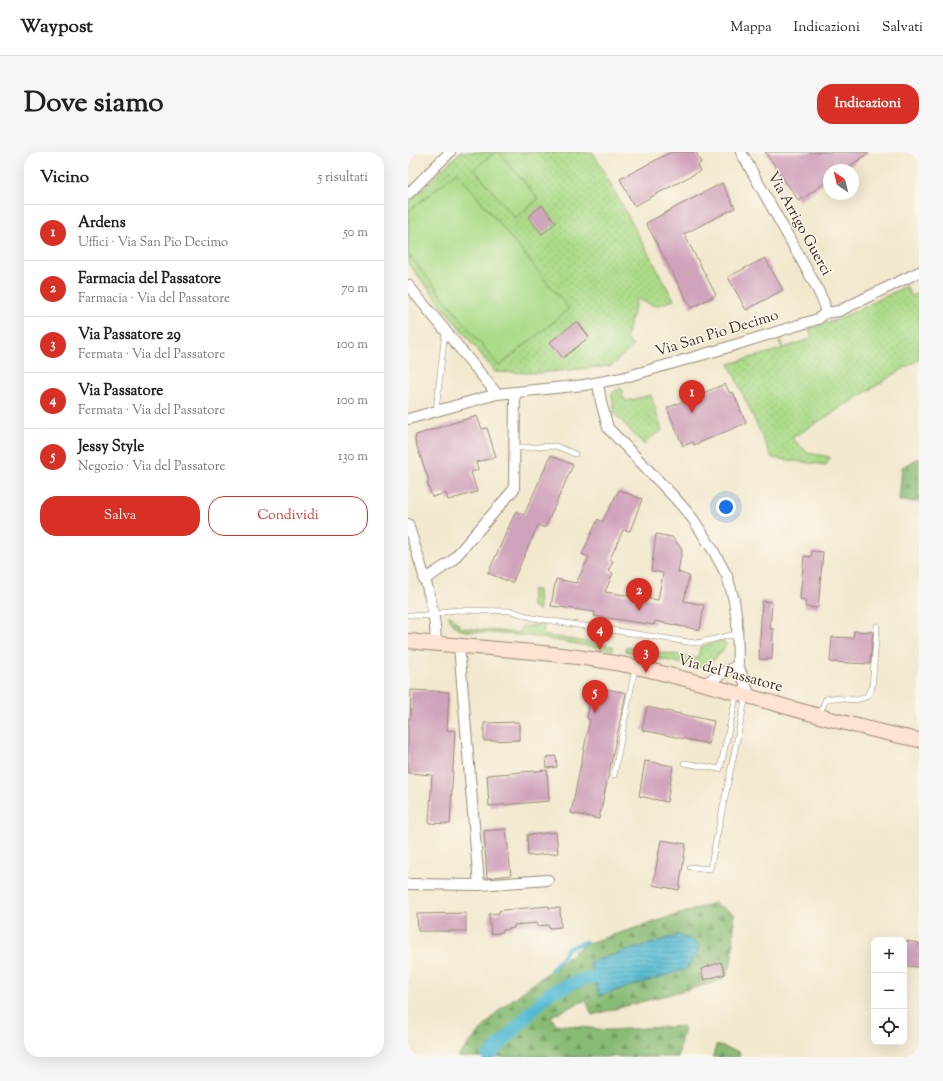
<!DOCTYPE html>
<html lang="it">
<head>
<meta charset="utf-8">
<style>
  body { margin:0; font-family:"Sorts Mill Goudy",serif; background:#f6f6f6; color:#202124 }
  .controls { position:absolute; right:12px; bottom:12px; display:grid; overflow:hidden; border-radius:8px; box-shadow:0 4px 16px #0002 }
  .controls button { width:36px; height:36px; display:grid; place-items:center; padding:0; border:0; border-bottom:1px solid #e0e0e0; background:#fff; color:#202124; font:20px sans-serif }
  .compass { position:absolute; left:415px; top:12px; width:36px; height:36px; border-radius:50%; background:#fff; box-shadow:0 4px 16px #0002; rotate:325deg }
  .you { position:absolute; left:318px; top:355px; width:14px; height:14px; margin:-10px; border:3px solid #fff; border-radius:50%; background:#1a73e8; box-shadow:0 0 0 6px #1a73e833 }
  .badge { display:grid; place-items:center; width:26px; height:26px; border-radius:50%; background:#d93025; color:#fff; font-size:13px; font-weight:700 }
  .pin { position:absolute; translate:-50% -33px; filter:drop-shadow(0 1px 2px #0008) }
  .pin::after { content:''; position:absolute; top:21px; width:14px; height:12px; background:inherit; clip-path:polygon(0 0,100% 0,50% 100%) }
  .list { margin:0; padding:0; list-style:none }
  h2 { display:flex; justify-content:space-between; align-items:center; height:52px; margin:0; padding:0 16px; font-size:17px }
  h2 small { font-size:13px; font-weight:400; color:#757577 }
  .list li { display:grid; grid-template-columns:26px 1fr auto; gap:12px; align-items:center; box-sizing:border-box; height:56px; padding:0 16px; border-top:1px solid #e0e0e0 }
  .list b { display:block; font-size:15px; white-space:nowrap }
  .list p { margin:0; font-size:13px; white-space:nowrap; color:#757577 }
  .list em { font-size:13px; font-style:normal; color:#757577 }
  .actions { display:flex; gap:8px; padding:12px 16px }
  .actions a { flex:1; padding:9px 0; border:1px solid #d93025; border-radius:16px; text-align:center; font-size:14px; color:#d93025 }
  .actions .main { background:#d93025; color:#fff }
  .icon { flex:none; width:22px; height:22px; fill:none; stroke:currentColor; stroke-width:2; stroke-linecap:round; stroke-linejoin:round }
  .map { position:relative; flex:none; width:511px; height:905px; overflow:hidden; border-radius:16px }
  header { display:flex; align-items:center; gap:24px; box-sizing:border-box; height:56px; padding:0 20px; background:#fff; border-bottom:1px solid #e0e0e0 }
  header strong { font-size:19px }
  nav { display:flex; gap:22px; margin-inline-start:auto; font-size:14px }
  .intro { display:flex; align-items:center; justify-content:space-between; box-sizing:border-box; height:96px; padding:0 24px }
  h1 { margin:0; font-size:28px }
  .button { padding:10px 18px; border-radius:16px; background:#d93025; color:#fff; font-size:14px; font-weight:700 }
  main { display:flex; gap:24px; padding:0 24px }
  aside { flex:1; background:#fff; border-radius:16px; box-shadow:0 4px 16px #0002 }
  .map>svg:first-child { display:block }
  .grass { fill:url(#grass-dots); stroke:#738254 }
  .forest { fill:url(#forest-firs); stroke:#62724a }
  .garden { fill:#abdb89; stroke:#738254 }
  .water { fill:url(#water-rules); stroke:#487278 }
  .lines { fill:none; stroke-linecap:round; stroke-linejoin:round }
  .stream { stroke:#55bbd3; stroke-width:4 }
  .canal { stroke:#55bbd3; stroke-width:13 }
  .building { fill:#d0a3bc }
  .lane-casing { stroke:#968976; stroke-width:6 }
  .street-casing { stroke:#968976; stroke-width:12 }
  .secondary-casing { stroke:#968976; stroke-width:16 }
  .lane { stroke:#fff; stroke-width:5 }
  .street { stroke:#fff; stroke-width:10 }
  .secondary { stroke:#fee3d2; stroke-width:14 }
  .labels { text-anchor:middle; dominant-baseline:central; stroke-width:3; stroke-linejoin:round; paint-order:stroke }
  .street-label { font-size:15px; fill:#3b2a1e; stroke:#fbf7ec }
</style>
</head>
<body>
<header>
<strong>Waypost</strong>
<nav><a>Mappa</a><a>Indicazioni</a><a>Salvati</a></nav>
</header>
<div class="intro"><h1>Dove siamo</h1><a class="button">Indicazioni</a></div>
<main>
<aside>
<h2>Vicino<small>5 risultati</small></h2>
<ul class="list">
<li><span class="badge">1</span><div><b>Ardens</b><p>Uffici · Via San Pio Decimo</p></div><em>50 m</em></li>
<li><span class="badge">2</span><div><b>Farmacia del Passatore</b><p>Farmacia · Via del Passatore</p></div><em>70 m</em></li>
<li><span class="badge">3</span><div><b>Via Passatore 29</b><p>Fermata · Via del Passatore</p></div><em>100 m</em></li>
<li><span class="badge">4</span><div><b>Via Passatore</b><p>Fermata · Via del Passatore</p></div><em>100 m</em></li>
<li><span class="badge">5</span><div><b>Jessy Style</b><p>Negozio · Via del Passatore</p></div><em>130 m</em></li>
</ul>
<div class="actions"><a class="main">Salva</a><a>Condividi</a></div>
</aside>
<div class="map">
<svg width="511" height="905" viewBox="0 0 511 905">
  <defs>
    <pattern id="grass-dots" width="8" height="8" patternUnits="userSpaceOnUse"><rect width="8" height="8" fill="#abdb89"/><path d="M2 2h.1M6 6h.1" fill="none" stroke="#94bc76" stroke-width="1.8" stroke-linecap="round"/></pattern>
    <pattern id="forest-firs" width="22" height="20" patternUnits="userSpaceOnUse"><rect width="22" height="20" fill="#88bb75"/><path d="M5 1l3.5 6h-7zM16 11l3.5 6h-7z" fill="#70985f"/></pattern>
    <pattern id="water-rules" width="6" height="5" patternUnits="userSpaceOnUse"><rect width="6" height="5" fill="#55bbd3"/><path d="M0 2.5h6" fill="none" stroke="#4898ab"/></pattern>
  </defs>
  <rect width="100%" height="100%" fill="#fbf7ec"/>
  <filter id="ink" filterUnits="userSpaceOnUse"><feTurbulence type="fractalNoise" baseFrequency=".025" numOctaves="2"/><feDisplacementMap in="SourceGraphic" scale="8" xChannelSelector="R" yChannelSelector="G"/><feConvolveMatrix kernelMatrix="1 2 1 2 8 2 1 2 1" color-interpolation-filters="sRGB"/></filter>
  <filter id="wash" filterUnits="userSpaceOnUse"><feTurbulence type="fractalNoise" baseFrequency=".012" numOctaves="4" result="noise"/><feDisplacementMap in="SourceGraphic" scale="16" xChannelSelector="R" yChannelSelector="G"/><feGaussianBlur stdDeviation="0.9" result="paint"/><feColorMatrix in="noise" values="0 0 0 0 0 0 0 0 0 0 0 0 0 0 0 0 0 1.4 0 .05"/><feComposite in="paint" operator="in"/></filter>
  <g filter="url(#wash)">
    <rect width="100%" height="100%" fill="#f2e8ce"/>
    <path class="grass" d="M52,0H185L266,148L247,154L229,147L218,186L225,194L203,214L131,221L87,220L0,111V51Z
      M498,134L503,144L511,140V207L384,286L400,301L422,305L418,313L364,306L321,212L374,197L371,188H373L376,196L404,186L401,177L433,166Z
      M213,236L216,247L219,249L243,243L254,279L245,284L236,293L207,262L204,243L205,240Z
      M124,438H130L131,459L124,455Z
      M41,463L44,464L51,474L55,476L112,481L113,475L136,473L135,483L205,494V498L120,484L57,479C48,477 45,473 41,465Z
      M312,488L318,492C313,504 301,513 289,515L217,499L218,495L290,506L292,495Z"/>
    <path class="forest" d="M511,306V350L491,349L494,315Z
      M306,751L326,762C326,777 326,815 317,825C315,827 310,828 308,830L184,863L178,848L143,864L147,872L200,878L276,874L270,905H49L92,857L177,792Z
      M308,893L332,900L331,905H305Z"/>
    <path class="garden" d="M87,0H91L130,47L107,66L66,17Z
      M49,20L161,157L91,214L0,102V60Z"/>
    <path class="water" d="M271,783L289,790L291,798L278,817L191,844L181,810Z"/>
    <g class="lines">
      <path class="stream" d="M143,818L157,801L158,797L177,790"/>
      <path class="canal" d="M80,905L141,841L170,829L185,825"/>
    </g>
    <g id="blocks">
      <path class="building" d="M263,0H288L293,11L289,13L292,19L226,54L212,27Z
        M357,0H462L436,18H421V28L391,49Z
        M314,31L327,56L276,82L308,143L283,156L238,71Z
        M134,53L148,71L134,82L120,65Z
        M357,106L375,138L338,158L320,125Z
        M169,169L181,185L155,206L142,190Z
        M317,232L322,241L325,240L338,271L286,293L285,290L275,294L259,256Z
        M69,264L74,277L79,276L88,305L68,310L70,318L63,320L69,340L40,348L38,341L24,345L19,330L21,329L7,289L8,283L35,274Z
        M143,303L165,313L137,376L130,373L104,431L80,421L108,359L116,363Z
        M211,338L234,347L222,379L215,378L202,407L205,409L200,419L205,421L197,440L250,448L255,421L243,419L248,382L264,385L274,397L270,420L281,424L276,449L296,453L292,478L247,469L246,473L186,464L187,460L143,454L148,427L168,431L181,405L174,402L190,367L194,370Z
        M404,399L415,400L410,456L397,455L398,448L392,447L396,404L403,405Z
        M354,449L364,450L362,477H365L364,507H351Z
        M446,479L465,480L462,512L422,510L424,485L445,486Z
        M185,534L218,541L191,667L163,661L182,567H179Z
        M3,538L41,540L39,578L47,579L42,672L21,671L24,623L0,621V567H2Z
        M239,555L306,569L301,592L234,578Z
        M111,570V588L76,589V571Z
        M148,604L149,615L139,616L138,605Z
        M237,609L265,614L259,650L231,644Z
        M139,618L141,649L81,654L79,623Z
        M98,677L103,723L79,726L76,679Z
        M148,680L150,701L120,704L119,683Z
        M253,688L278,692L271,738L245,733Z
        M141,754V756H152L153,775L141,776V773L129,774V771L106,773V776L95,778V780L83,782L81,762L91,761V759L96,758Z
        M58,761V779H10L9,762Z
        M497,789L511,791V815L496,814Z
        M313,810L317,822L296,828L293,817Z"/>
    </g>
  </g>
  <g filter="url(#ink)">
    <use href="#blocks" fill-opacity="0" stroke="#968976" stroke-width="1"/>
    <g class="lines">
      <defs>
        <path id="lane" d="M28,259L37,179
          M107,296L148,294L167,302
          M0,463L25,464L39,459L50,458L104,459L125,466L287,491C301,489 315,484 330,482
          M411,563L418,547L423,546L449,548L458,545L464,536L469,474
          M276,611L312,617L329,541
          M206,623L227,516
          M282,715L302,717L338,544"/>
        <path id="street" d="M333,0L408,134L416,151L417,161
          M0,42L42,0
          M0,133L89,242
          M190,231L193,250L200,276L267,346L285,367L305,398L319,424L326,448L329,469L330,513L342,544
          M0,267L89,242L176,233L214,226L314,197L410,167L417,161L431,159L511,120
          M0,372C9,403 31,461 27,492
          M16,428L43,410L106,337L107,240
          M51,494L71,733
          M297,531L330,513
          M0,732L71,733L140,728"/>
        <path id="secondary" d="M0,489C76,497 153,499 228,515C323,536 415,569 511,588"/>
      </defs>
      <use href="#lane" class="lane-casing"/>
      <use href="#street" class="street-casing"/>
      <use href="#secondary" class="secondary-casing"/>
      <use href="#lane" class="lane"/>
      <use href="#street" class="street"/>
      <use href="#secondary" class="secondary"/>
    </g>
  </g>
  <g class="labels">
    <g class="street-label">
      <text transform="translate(391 72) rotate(61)">Via Arrigo Guerci</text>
      <text transform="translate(309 182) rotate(-17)">Via San Pio Decimo</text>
      <text transform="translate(322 522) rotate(15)">Via del Passatore</text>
    </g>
  </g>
</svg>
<div class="controls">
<button>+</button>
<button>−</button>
<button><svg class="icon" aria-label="locate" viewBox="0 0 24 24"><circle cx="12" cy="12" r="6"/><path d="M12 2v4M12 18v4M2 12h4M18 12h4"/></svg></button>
</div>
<svg class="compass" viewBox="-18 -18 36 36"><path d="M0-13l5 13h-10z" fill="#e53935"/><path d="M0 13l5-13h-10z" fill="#757577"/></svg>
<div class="you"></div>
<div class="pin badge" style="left:284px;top:261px">1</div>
<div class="pin badge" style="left:231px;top:459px">2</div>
<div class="pin badge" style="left:238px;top:521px">3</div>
<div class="pin badge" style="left:192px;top:498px">4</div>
<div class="pin badge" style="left:187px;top:561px">5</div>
</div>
</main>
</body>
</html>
